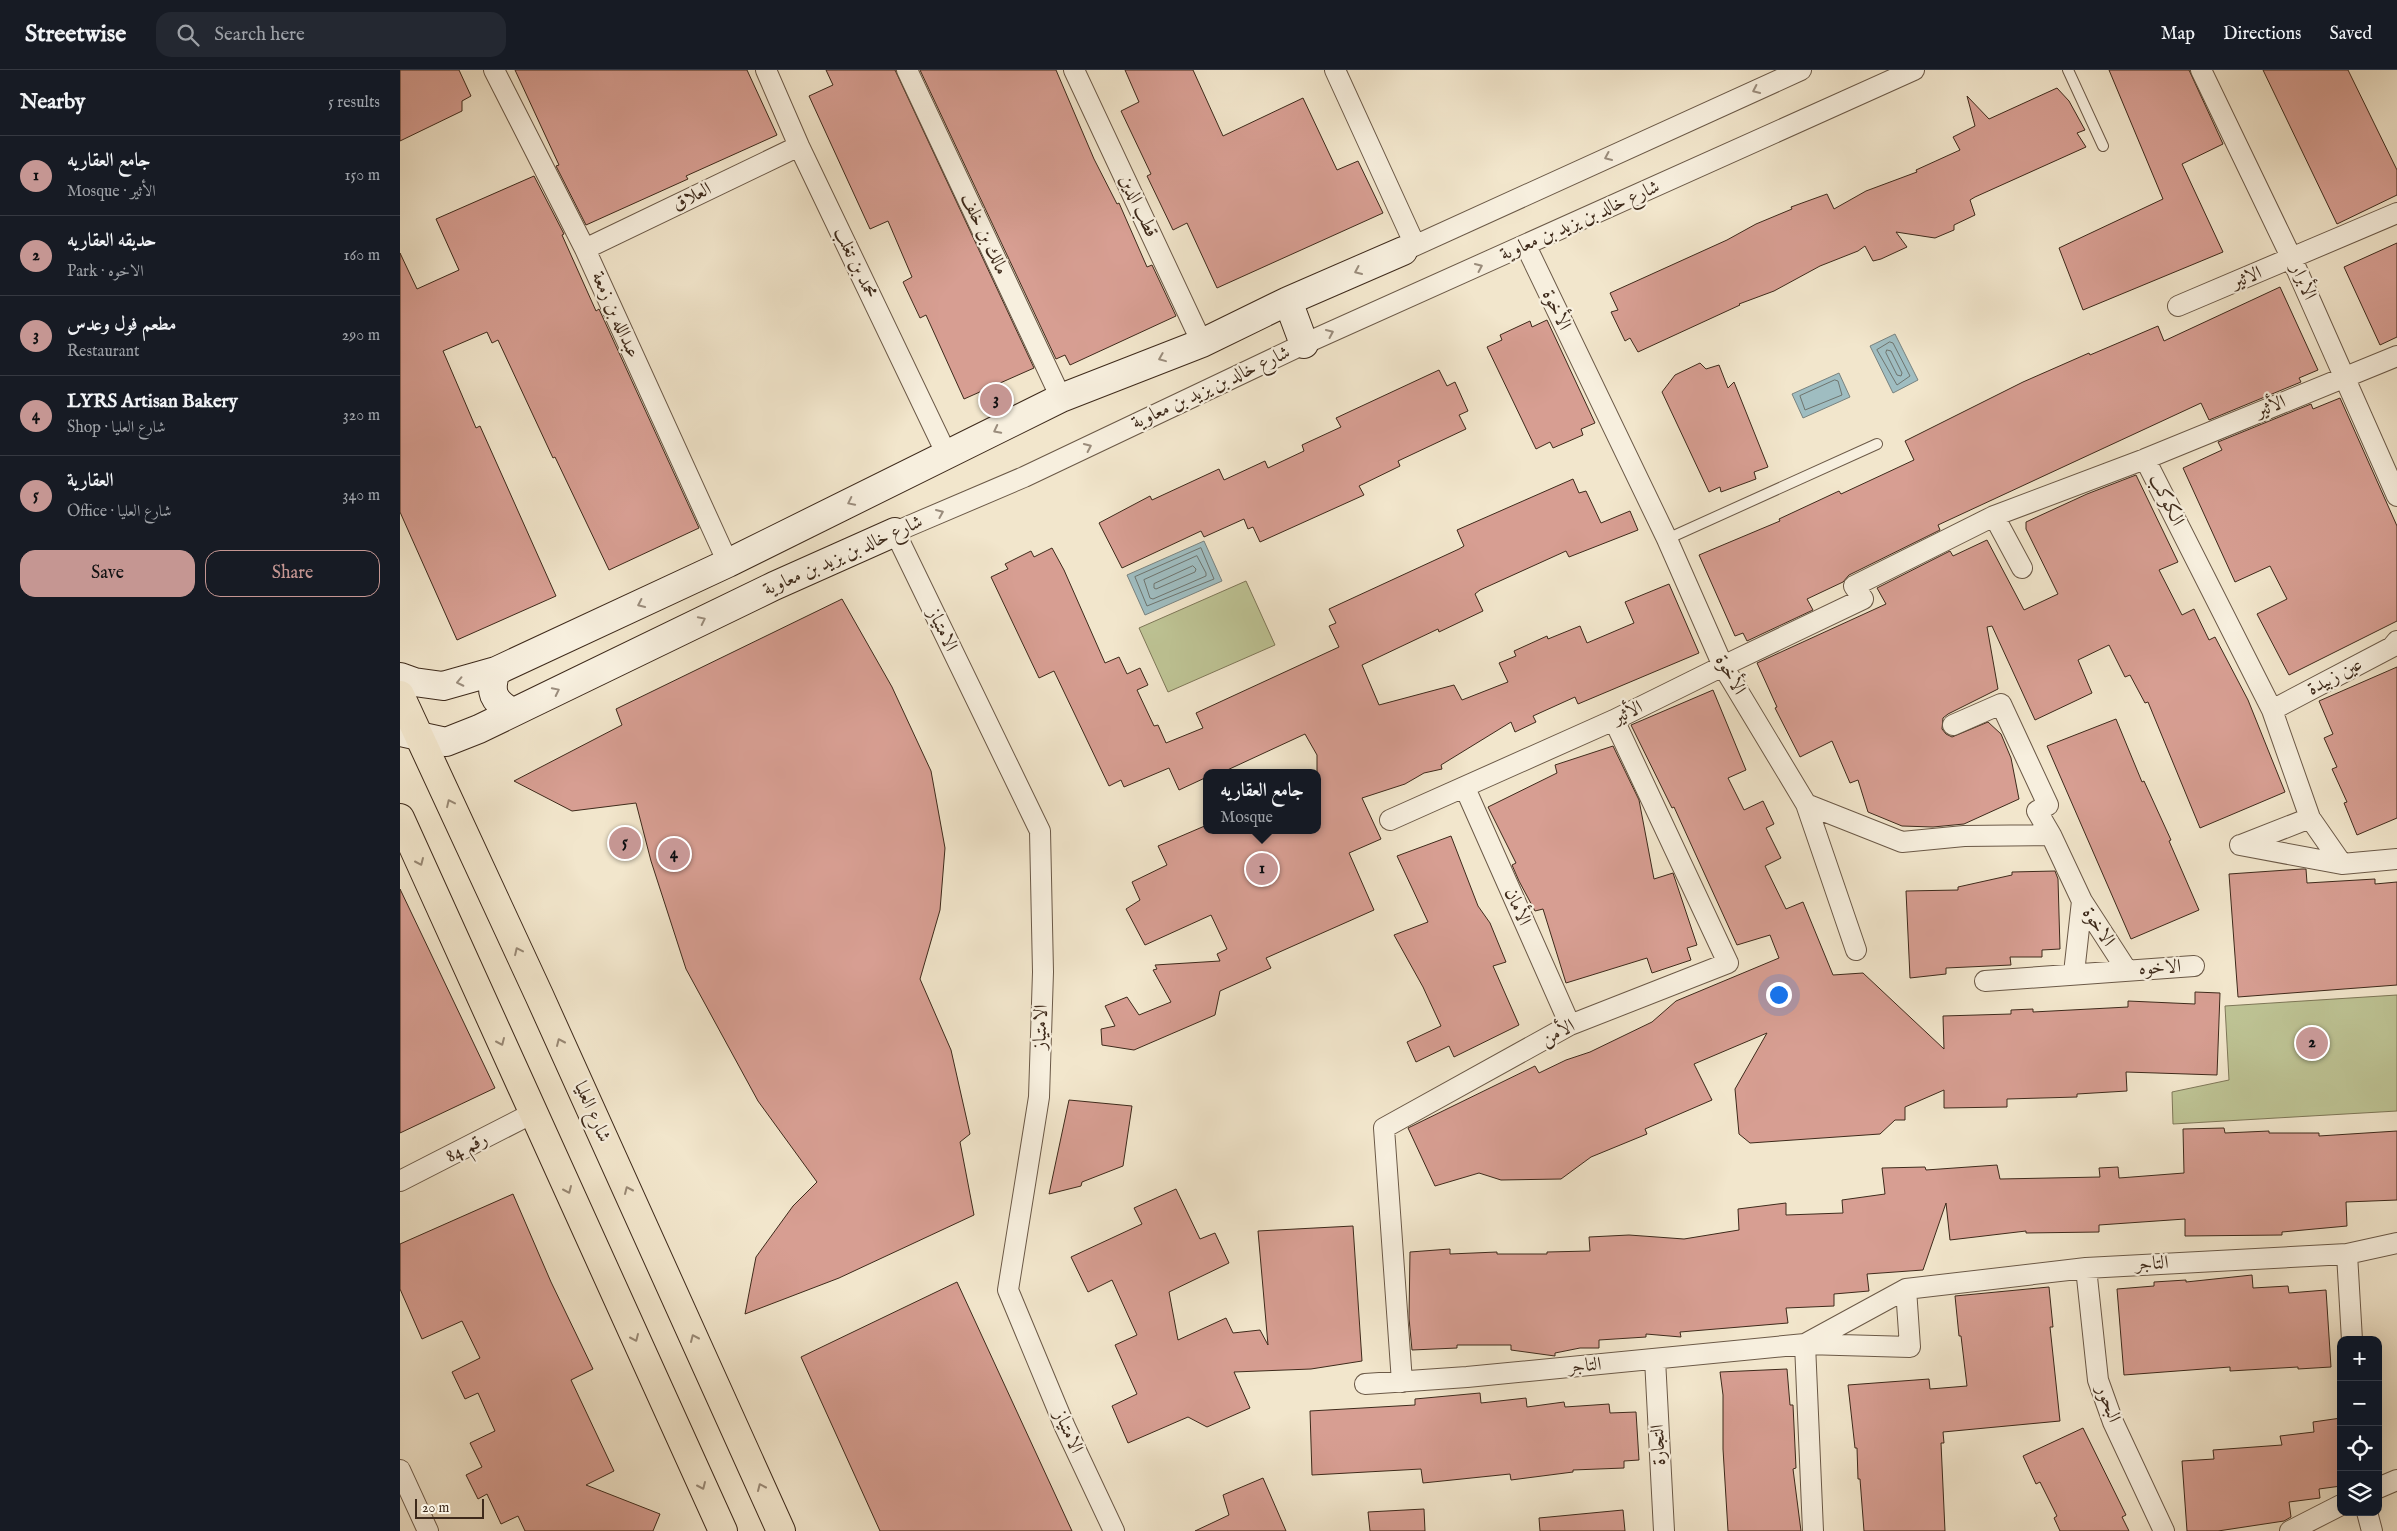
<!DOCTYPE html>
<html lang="en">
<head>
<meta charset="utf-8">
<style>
  body { margin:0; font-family:"IM FELL English",Amiri,serif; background:#242831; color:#f1f3f6 }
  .controls { position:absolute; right:15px; bottom:15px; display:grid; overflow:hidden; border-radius:10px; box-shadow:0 5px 20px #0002 }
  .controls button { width:45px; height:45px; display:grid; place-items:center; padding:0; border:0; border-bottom:1px solid #363941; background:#171b24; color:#f1f3f6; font:25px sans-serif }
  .scale { position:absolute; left:15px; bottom:12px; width:69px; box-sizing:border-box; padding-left:5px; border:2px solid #3e2a1b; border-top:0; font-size:14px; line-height:18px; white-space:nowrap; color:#3e2a1b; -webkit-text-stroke:4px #f7efde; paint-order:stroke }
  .you { position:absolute; left:1378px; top:924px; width:18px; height:18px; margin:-12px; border:4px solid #fff; border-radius:50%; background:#1a73e8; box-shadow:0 0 0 8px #1a73e833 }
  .badge { display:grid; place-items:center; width:32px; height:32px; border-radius:50%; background:#c59692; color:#111; font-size:16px; font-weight:700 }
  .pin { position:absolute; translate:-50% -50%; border:2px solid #fff; box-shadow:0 1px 5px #0006 }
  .popup { position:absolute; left:803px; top:699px; width:118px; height:65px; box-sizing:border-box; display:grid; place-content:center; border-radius:10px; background:#171b24; filter:drop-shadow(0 1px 4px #0005); font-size:16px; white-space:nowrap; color:#9ea1a6 }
  .popup b { font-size:19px; color:#f1f3f6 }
  .popup::after { content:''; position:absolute; left:50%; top:100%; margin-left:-10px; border:10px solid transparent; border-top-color:#171b24 }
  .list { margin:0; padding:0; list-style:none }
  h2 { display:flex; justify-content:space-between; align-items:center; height:65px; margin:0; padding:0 20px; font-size:21px }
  h2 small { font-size:16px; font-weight:400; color:#9ea1a6 }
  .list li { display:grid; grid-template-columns:32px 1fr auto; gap:15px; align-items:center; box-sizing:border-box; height:80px; padding:0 20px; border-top:1px solid #363941 }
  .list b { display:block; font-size:19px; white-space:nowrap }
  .list p { margin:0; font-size:16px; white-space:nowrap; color:#9ea1a6 }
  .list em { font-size:16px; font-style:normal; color:#9ea1a6 }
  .actions { display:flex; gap:10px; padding:15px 20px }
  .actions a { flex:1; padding:11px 0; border:1px solid #c59692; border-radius:15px; text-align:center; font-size:18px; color:#c59692 }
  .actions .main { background:#c59692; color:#111 }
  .icon { flex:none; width:28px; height:28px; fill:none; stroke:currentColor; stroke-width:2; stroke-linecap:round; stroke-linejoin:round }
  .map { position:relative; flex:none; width:1997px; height:1461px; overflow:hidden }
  header { display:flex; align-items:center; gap:30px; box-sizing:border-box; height:70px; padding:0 25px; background:#171b24; border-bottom:1px solid #363941 }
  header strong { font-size:24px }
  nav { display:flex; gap:28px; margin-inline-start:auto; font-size:18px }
  .search { width:350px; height:45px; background:#242831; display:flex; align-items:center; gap:12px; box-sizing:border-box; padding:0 18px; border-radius:15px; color:#9ea1a6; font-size:19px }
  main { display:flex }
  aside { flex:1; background:#171b24 }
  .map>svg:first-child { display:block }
  .green { fill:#bec495; stroke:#7e7758 }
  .water { fill:#9fbdc1; stroke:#78827f }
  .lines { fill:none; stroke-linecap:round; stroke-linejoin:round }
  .shore { stroke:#6e746e; stroke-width:1 }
  .building { fill:#d79e92; stroke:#3e2a1b }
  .lane-casing { stroke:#6b5947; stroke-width:12 }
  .street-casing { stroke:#6b5947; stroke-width:22 }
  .secondary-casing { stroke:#3e2a1b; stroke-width:30 }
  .primary-casing { stroke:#3e2a1b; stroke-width:30 }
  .lane { stroke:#f7efde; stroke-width:10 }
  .street { stroke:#f7efde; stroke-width:20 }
  .secondary { stroke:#f7efde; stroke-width:28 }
  .primary { stroke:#f2e6cc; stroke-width:28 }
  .oneway { stroke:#9a8c7c }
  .oneway2 { stroke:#988874 }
  .labels { text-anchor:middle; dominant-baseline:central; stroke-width:4.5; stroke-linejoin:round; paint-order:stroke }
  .street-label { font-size:19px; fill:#3e2a1b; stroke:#f7efde }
</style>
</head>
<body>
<header>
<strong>Streetwise</strong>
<div class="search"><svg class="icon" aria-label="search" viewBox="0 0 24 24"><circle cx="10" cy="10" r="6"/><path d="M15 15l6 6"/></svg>Search here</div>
<nav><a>Map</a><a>Directions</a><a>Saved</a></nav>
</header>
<main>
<aside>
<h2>Nearby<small>5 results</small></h2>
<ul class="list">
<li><span class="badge">1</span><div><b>جامع العقاريه</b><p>Mosque · الأثير</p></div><em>150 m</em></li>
<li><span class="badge">2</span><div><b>حديقه العقاريه</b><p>Park · الاخوه</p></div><em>160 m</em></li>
<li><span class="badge">3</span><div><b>مطعم فول وعدس</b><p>Restaurant</p></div><em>290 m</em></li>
<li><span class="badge">4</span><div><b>LYRS Artisan Bakery</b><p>Shop · شارع العليا</p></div><em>320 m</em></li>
<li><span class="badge">5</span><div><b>العقارية</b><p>Office · شارع العليا</p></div><em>340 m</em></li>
</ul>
<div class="actions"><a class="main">Save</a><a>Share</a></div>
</aside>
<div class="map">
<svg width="1997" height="1461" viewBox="0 0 1997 1461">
  <rect width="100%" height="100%" fill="#f2e6cc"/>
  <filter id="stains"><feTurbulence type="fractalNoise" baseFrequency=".004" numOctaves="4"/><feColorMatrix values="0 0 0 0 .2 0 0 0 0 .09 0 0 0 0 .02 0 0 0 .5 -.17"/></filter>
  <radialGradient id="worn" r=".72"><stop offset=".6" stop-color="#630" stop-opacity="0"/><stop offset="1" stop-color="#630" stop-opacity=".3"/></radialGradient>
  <path class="green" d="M846,511L875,575L768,622L739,558Z
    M1997,925V1041L1773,1054L1772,1022L1829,1010L1825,936Z"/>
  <path class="water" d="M1495,264L1518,310L1493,323L1470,276Z
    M1439,303L1450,327L1403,348L1392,324Z
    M804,471L822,511L745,545L727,505Z"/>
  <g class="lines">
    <path class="shore" d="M1490,272L1493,273L1510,306L1497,315L1477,280Z
      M1487,280L1491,281L1502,303L1501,306L1497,305L1486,283Z
      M1435,310L1438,311L1442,325L1405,340L1400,326Z
      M801,478L814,509L747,536L735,507Z
      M797,486L806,503V506L753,529L750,528L744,510Z
      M793,496L796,499L795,502L756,519L754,518V514Z"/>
  </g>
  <path class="building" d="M0,0H59L71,26L62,31V41L0,71Z
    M115,0H347L377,65L286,106L288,109L186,155L156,96L159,95Z
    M426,0H495L634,298L564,329L526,245L520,248L503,212L512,207L488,151L470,159L409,26L433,15Z
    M520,0H656L694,89L717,134L719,133L747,197L752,195L776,246L670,295L665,285L656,289Z
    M725,0H793L823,66L903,28L937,100L958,91L983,143L817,218L787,153L773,160L747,106L751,104L721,41L739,32Z
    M1709,0H1789L1823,74L1782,94L1823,182L1683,240L1659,178L1763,129Z
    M1863,0H1948L1997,100V125L1937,154Z
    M1657,18L1669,31L1685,60L1677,63L1686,77L1575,127L1570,130L1575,145L1554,155V160L1535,168L1496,162L1507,177L1481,189L1473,191L1465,176L1458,181L1420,196L1374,221L1339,234L1340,235L1238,282L1230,268L1225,271L1211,242L1218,240L1210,223L1327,170L1356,154L1392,139L1391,137L1427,124L1434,139L1466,121L1517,102L1516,100L1560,80L1553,67L1575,56L1567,26L1589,49Z
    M134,106L164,164L162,165L196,241L199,239L299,458L209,500L155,387L153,388L98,270L92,273L87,262L43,281L76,358L80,356L156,526L57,570L0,442V183L17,219L59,200L36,149Z
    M1997,173V267L1980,275L1944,197Z
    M1880,217L1918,300L1899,308L1901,312L1809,350L1801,333L1538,455L1540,460L1449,505L1443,512L1407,529L1413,540L1347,571L1343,563L1335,566L1299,485L1380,451L1379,449L1439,421L1441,424L1514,390L1505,371L1623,312L1689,283L1690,285L1758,256L1764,271Z
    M1147,250L1195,353L1181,359L1183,365L1153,378L1150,372L1136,379L1087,277L1102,270L1100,265L1130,251L1132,257Z
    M1300,293L1306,299L1319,295L1328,318L1334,312L1368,397L1354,402L1356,409L1321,422L1320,417L1309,422L1262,322L1275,305Z
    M1039,300L1047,316L1055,312L1068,341L1059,345L1066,359L998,391L1000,396L959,416L964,425L860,472L853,457L848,459L844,449L804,467L801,461L722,498L699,453L750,426L752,430L819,399L824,410L865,391L868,398L904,381L902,375L941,357L936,348Z
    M1940,328L1997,456V551L1889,605L1857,544L1887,529L1870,496L1835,512L1783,398L1822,380L1818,372L1911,334L1913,339Z
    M1736,405L1778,492L1759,500L1782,545L1794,539L1809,570L1815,567L1848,630L1885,722L1800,758L1748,632L1745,633L1730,605L1725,607L1709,575L1678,590L1692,623L1635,650L1592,556L1587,557L1598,619L1548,644L1543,648L1542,659L1546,664L1552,667L1588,652L1601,664L1611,688L1619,729L1564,754L1533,757L1502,756L1468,742L1458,710L1450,713L1432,671L1400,687L1375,638L1377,637L1357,593L1486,534L1477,518L1550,481L1553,486L1587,470L1624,540L1658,524L1626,459V452L1687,424Z
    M1173,409L1179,423L1186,421L1201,453L1230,441L1238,460L1169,487L1166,481L1080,520L1075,524L1083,541L1039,562L1038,559L962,595L979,635L1054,615L1062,630L1108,612L1099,593L1116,586L1114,581L1147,566L1148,569L1180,556L1187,573L1234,553L1225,532L1269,514L1299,583L1178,634L1175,627L1133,646L1136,652L1115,662L1111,652L1041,695L1042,699L1024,703L1005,714L962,728L981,769L949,783L974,840L866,888L871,898L820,921L815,945L734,980L702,975L701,959L715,956L705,936L727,927L739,945L771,932L753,900L757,899L755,895L820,891L817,884L827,879L811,845L745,875L726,839L740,830L732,812L767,795L758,776L807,755V760H917V685L905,664L823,702L807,703V707L779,720L769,698L724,717L721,710L709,716L654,601L639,608L591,507L608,499L605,494L631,481L634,487L652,478L664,500L705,593L719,587L727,604L740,598L748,615L737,620L754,656L758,655L766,673L803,658L796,643L939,577L929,556L936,553L929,539L1059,479L1064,476L1057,460Z
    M442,529L492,617L531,701L545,778L540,840L520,909L551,980L570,1064L560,1072L574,1145L439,1208L345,1244L356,1187L393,1136L417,1112L358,1031L286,899L251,791L236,733L172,741L114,711L222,655L216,639Z
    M1997,597V748L1957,765L1944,733L1947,732L1932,699L1937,697L1924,668L1933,664L1919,631Z
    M1313,620L1346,700L1328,708L1344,740L1363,731L1374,754L1366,758L1381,788L1365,796L1386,839L1403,832L1433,905L1463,903L1544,979L1543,946L1611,944V940L1633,939V942L1728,937V931L1795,934V922L1820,923L1817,1005L1726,1002L1727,1021L1677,1024V1027L1607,1029V1037L1544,1038V1020L1505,1037V1050H1495L1480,1064L1350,1073L1339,1064L1335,1019L1367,963L1294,994L1312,1030L1245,1059L1247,1064L1191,1087L1161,1109L1101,1110L1079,1103L1035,1116L1008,1058L1135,996L1139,1003L1166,990L1190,982L1252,952L1276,931L1379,888L1370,865L1337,875L1274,737L1272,738L1231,655Z
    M1716,649L1742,712L1744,711L1771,770L1769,771L1799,840L1731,869L1647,676Z
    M1213,676L1239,730L1254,809L1273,803L1297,875L1287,878L1291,890L1252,903L1247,888L1166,913L1143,839L1135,841L1119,811L1112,795L1116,793L1088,737L1157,703L1155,695Z
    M1051,766L1078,836L1090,853L1106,892L1093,896L1119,955L1054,987L1049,976L1016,992L1007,972L1041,956L1023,917L994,865L1028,852L997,786Z
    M1902,799H1906L1907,813L1975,809V814L1997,812V915L1838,927L1829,804Z
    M1655,801L1658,809L1660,879L1642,880V887H1610L1611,895L1546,898V904L1510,908L1506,821L1558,820V817L1612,805V802Z
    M0,819L95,1018L0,1063Z
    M669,1030L732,1036L723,1096L682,1112L681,1116L649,1124Z
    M1824,1058L1825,1063L1869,1061V1063H1919V1066L1997,1061V1130L1946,1132L1947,1156L1882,1162V1165L1785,1166V1149L1699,1155V1162L1626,1163V1161L1550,1170L1546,1133L1523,1200L1467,1204L1469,1221L1434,1224V1236L1386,1238L1388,1253L1280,1262L1281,1267L1246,1264V1267L1199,1270V1278H1180L1155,1283V1286L1111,1280V1275H1057V1278L1012,1280L1009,1248L1010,1182L1050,1179V1184L1097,1182V1184H1147V1182L1190,1181L1189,1167L1229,1165L1284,1169L1339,1160L1338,1139L1386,1133V1145L1443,1143L1442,1130L1485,1124L1482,1098L1525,1097L1526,1100L1597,1095L1600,1109L1700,1107L1699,1098L1718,1097L1719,1108L1784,1103L1783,1059Z
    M776,1119L800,1169L815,1163L829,1193L769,1222L778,1270L826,1248L833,1263L860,1260L868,1275L858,1161L953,1156L962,1291L911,1299L834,1302L850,1338L807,1357L788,1347L728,1373L712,1336L737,1324L715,1275L737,1265L712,1210L688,1222L671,1187L742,1154L734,1138Z
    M113,1124L151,1212L193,1299L171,1310L214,1401L186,1415L260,1444L253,1461H125L118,1446L101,1454L87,1424L78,1429L66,1405L82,1397L70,1373L95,1361L78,1323L65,1329L52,1302L80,1288L62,1251L22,1269L0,1219V1174Z
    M1852,1205L1853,1218L1888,1216L1889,1223L1926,1220L1931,1297L1898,1299V1297L1830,1301V1297L1724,1305L1717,1219L1754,1216V1212L1786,1210V1212Z
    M557,1212L672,1461H480L401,1287Z
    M1649,1217L1653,1257H1650L1660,1351L1543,1362L1544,1373H1541L1545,1461H1464L1460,1409H1458L1457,1378H1455L1448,1315L1529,1309L1530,1319L1567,1316L1561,1266H1559L1555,1226Z
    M1387,1299L1390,1335H1393L1396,1398L1393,1399L1401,1461H1328L1323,1379V1325L1320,1302Z
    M1080,1323L1081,1333L1126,1328L1127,1337L1164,1332L1165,1337L1209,1334L1210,1343L1236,1342L1239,1390L1224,1391V1398L1173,1400V1402L1111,1410L1110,1404L1023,1413L1021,1399L912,1405L910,1341L1015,1335V1329Z
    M1941,1348V1416L1919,1419L1920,1428L1889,1432L1891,1447L1884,1451L1818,1461H1787L1782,1391L1814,1389L1813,1380L1882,1375L1880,1366L1914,1362L1913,1352Z
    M1683,1358L1726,1445L1722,1447L1729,1461H1660L1654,1448L1657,1446L1640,1412L1636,1414L1623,1386Z
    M863,1408L886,1461H795L829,1445L823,1425Z
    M1024,1439L1025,1461H970L968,1442Z
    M1223,1440L1225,1461H1140L1139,1448Z"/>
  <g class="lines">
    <defs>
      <path id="lane" d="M1668,0L1703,76
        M1267,469L1477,374"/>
      <path id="street" d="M94,0L185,179L328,493
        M366,0L399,76L547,385
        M507,0L661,328
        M674,0L802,273
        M935,0L1015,175
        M1801,0L1892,189L1997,426
        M1126,176L1267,469L1323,596L1406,734L1502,772L1564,766L1651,765L1682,831L1726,899
        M185,179L399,76
        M1003,181L1401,0
        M1778,236L1997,143
        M1745,389L1997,286
        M1594,446L1622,498
        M1872,640L1992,577L1997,571
        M1553,655L1601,634L1648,735L1637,741L1651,765
        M1065,718L1170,955
        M1406,734L1456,880
        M990,750L1214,650L1323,596L1463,529L1454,516L1594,446L1745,389L1872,640L1910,748
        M1840,775L1942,794L1997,789
        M1841,775L1910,748L1942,794
        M1674,903L1682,831
        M1585,911L1794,896
        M0,1111L133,1043
        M1947,1184L1952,1270
        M1686,1198L1698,1310L1713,1352L1764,1461
        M1255,1289L1264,1461
        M1002,1312L984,1058L1170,955L1328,893L1214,650
        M965,1314L1067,1307L1405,1274L1506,1219L1686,1198L1947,1184L1997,1173
        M0,1400L28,1461
        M1978,1418L1997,1410
        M1967,1442L1972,1461
        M714,1461L665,1357L608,1220L639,1027L643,902L640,761L495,462L624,407L904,274L1514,0
        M1413,1461L1405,1274L1510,1277L1506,1219
        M1890,1461L1941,1435"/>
      <path id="secondary" d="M888,231L904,274
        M96,601C89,622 93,631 112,642
        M0,607L14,612L43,616L96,601L328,493L661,328L802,273L888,231L1003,181
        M0,662L46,672L79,659L374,516L495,462"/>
      <path id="primary" d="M0,625L139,925L381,1461
        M0,748L323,1461"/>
    </defs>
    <use href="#lane" class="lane-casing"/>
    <use href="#street" class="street-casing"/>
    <use href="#secondary" class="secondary-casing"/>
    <use href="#primary" class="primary-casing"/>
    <use href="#lane" class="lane"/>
    <use href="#street" class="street"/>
    <use href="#secondary" class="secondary"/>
    <use href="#primary" class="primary"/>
  </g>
  <defs><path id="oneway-chevron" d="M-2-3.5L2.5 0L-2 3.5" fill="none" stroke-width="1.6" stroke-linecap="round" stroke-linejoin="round" transform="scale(1.25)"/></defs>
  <g class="oneway">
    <use href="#oneway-chevron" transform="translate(1356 20) rotate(155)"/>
    <use href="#oneway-chevron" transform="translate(1208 87) rotate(156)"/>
    <use href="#oneway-chevron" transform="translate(1079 197) rotate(-24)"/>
    <use href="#oneway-chevron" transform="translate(958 201) rotate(156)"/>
    <use href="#oneway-chevron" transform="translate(930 263) rotate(-24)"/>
    <use href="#oneway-chevron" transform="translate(762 288) rotate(158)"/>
    <use href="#oneway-chevron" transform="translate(597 360) rotate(153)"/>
    <use href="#oneway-chevron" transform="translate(688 377) rotate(-25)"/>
    <use href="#oneway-chevron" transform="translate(451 432) rotate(154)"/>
    <use href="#oneway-chevron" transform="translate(540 443) rotate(-23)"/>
    <use href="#oneway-chevron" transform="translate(241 534) rotate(155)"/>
    <use href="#oneway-chevron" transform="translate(302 550) rotate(-26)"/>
    <use href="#oneway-chevron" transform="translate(60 612) rotate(168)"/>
    <use href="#oneway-chevron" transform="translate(156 621) rotate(-26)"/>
  </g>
  <g class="oneway2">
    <use href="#oneway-chevron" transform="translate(50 733) rotate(-115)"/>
    <use href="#oneway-chevron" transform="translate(20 792) rotate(66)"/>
    <use href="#oneway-chevron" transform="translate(118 881) rotate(-115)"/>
    <use href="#oneway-chevron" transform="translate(101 972) rotate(66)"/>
    <use href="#oneway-chevron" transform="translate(160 972) rotate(-114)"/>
    <use href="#oneway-chevron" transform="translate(168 1120) rotate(66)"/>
    <use href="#oneway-chevron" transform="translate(228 1120) rotate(-114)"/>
    <use href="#oneway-chevron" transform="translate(235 1268) rotate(66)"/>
    <use href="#oneway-chevron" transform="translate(294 1268) rotate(-114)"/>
    <use href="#oneway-chevron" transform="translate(302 1416) rotate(66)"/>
    <use href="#oneway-chevron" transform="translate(361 1417) rotate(-114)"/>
  </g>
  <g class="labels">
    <g class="street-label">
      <text transform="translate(292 127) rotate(-26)">العلاق</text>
      <text transform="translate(738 136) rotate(65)">قطب الدين</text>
      <text transform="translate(1180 151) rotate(-24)">شارع خالد بن يزيد بن معاوية</text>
      <text transform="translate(584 164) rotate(65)">مالك بن خلف</text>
      <text transform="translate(455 193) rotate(64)">محمد بن تغلب</text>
      <text transform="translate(1847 208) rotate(-22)">الاثير</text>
      <text transform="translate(1903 212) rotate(66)">الأبرار</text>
      <text transform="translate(1156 240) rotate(64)">الأخوة</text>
      <text transform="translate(215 245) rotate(66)">عبدالله بن زمعة</text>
      <text transform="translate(811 318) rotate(-25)">شارع خالد بن يزيد بن معاوية</text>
      <text transform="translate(1871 337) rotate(-22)">الأثير</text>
      <text transform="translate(1766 430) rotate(63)">الكوكب</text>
      <text transform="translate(443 486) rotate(-24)">شارع خالد بن يزيد بن معاوية</text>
      <text transform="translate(542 560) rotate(64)">الامتياز</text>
      <text transform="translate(1330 605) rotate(61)">الأخوة</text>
      <text transform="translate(1935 607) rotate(-28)">عين زبيدة</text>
      <text transform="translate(1228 643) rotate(-26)">الأثير</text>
      <text transform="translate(1117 837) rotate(66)">الأمان</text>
      <text transform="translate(1698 857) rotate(56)">الاخوة</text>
      <text transform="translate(1760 898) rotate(-3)">الاخوه</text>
      <text transform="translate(641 957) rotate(-88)">الامتياز</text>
      <text transform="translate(1158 963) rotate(-27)">الأمن</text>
      <text transform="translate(192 1042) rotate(66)">شارع العليا</text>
      <text transform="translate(67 1078) rotate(-27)">رقم 84</text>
      <text transform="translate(1752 1194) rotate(-3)">التاجر</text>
      <text transform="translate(1185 1296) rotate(-5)">التاجر</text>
      <text transform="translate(1708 1334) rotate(70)">البحور</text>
      <text transform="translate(668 1362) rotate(66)">الامتياز</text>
      <text transform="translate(1259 1375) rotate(-93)">التجارة</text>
    </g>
  </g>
  <rect width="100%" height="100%" filter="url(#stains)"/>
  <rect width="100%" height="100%" fill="url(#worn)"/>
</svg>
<div class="controls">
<button>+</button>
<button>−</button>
<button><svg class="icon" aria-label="locate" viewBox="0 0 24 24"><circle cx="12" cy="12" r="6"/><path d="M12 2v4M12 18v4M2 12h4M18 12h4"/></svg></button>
<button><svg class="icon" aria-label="layers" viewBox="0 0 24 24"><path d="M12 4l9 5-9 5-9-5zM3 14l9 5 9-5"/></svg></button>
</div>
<div class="scale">20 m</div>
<div class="you"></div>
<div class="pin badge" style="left:862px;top:799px">1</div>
<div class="popup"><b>جامع العقاريه</b>Mosque</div>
<div class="pin badge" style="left:1912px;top:973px">2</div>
<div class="pin badge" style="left:596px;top:330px">3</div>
<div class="pin badge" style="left:274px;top:784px">4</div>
<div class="pin badge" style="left:225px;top:773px">5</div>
</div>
</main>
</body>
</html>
